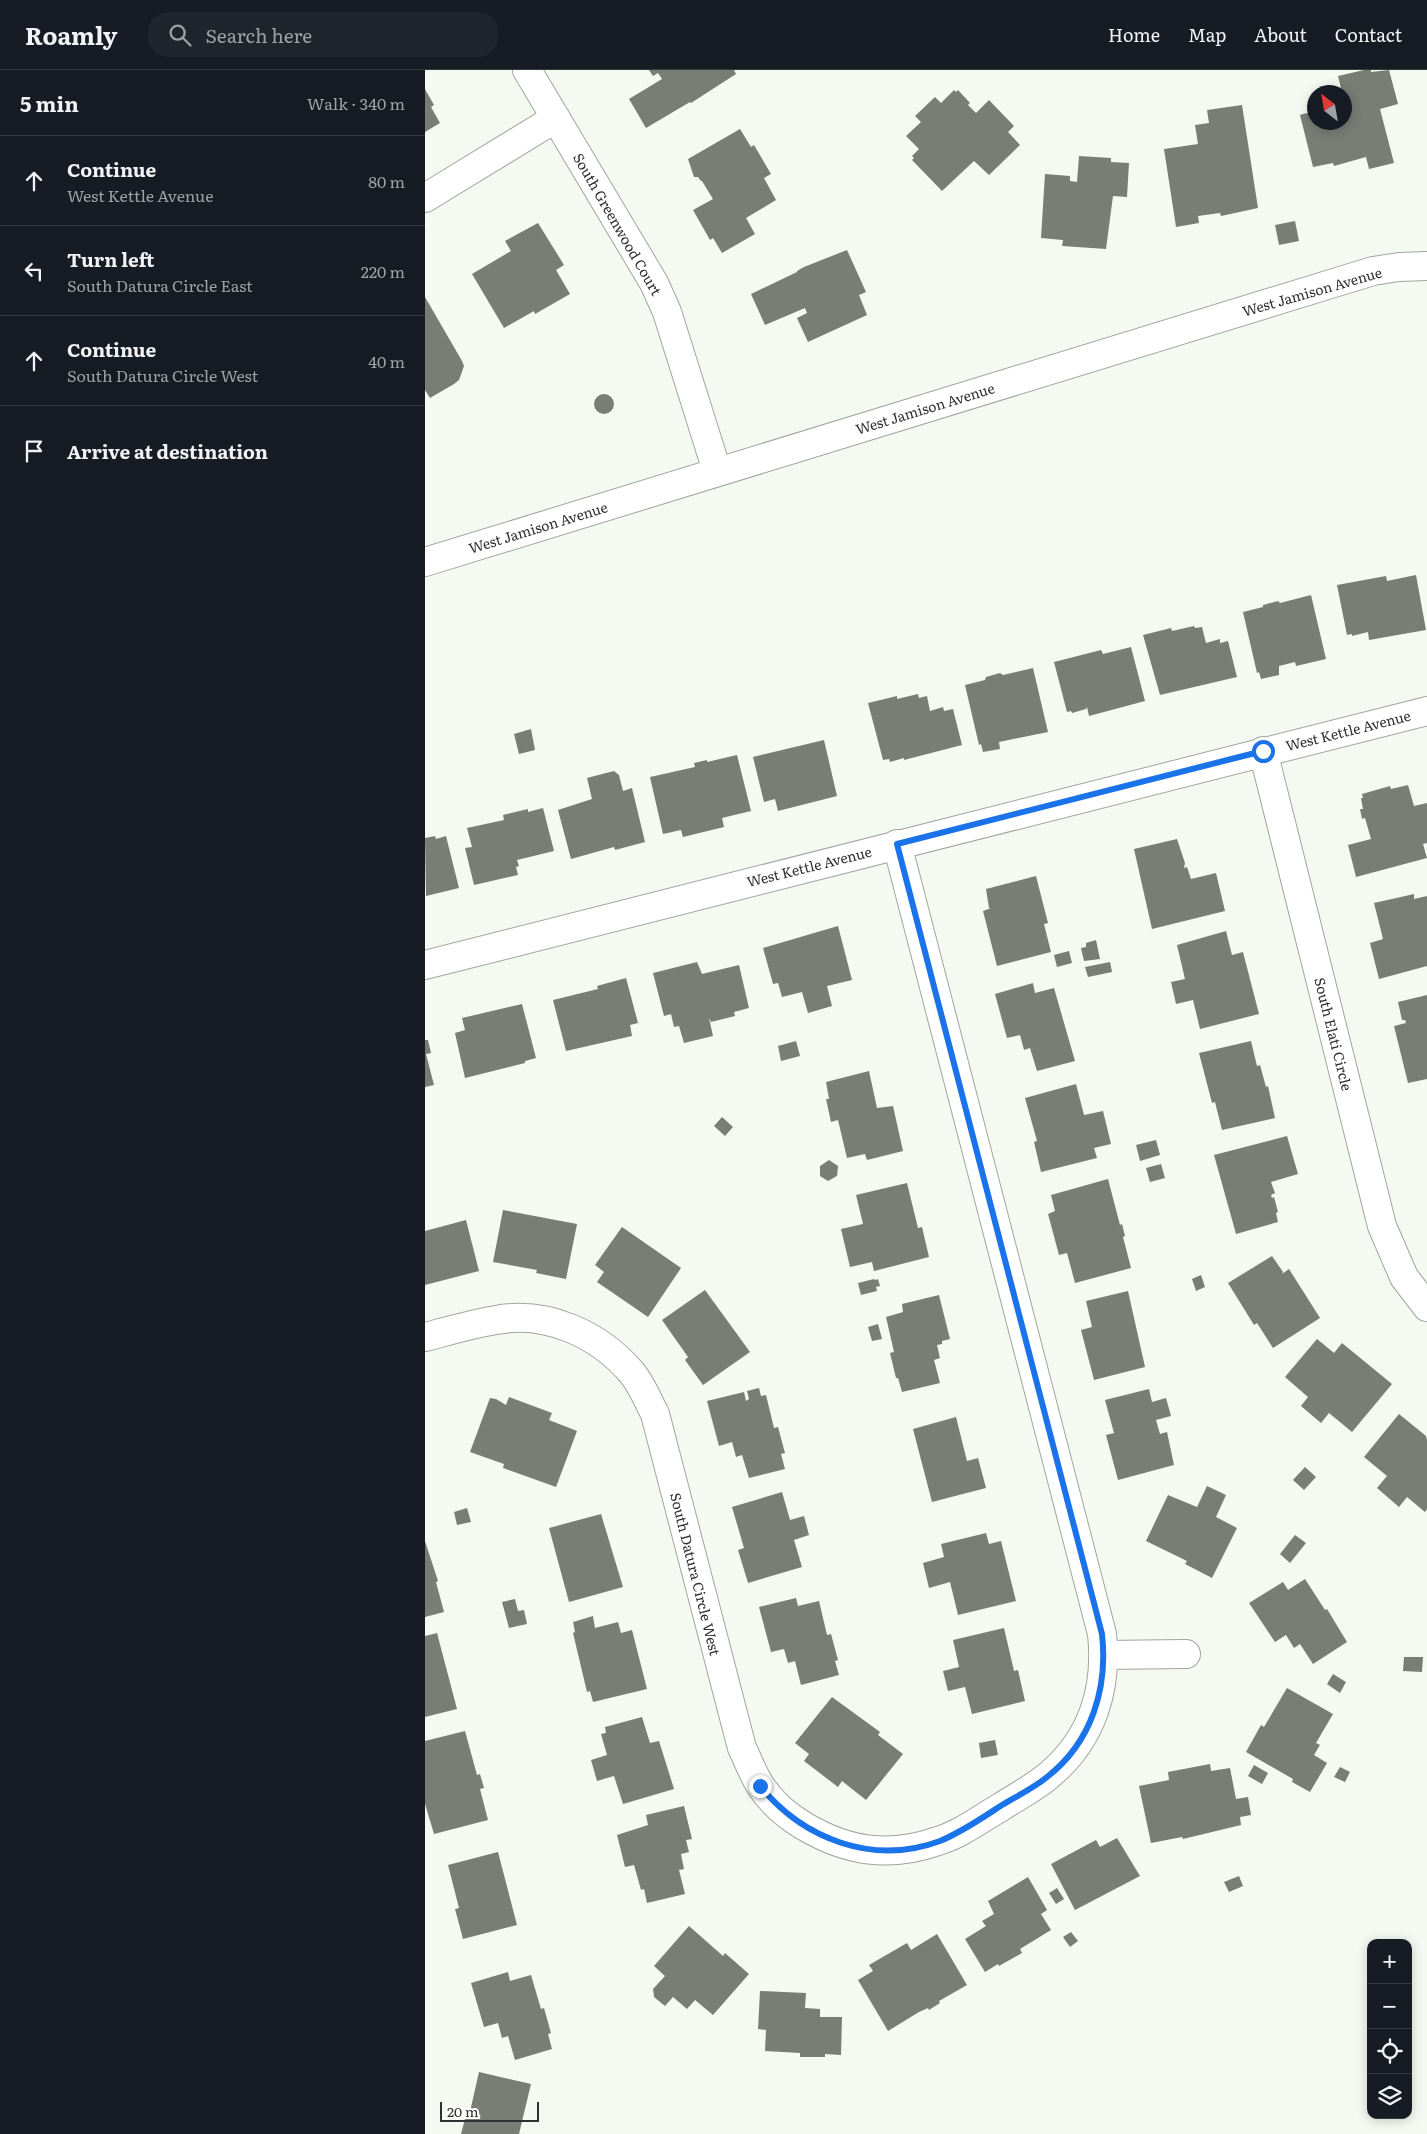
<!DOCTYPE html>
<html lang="en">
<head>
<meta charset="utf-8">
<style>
  body { margin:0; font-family:Literata,serif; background:#20242c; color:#f1f3f6 }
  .controls { position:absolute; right:15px; bottom:15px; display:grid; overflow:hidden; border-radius:10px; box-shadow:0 2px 12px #0003 }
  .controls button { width:45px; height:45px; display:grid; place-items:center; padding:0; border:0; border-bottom:1px solid #363941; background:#171b24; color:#f1f3f6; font:25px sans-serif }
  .compass { position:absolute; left:882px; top:15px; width:45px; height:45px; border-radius:50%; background:#171b24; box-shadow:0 2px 12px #0003; rotate:329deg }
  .scale { position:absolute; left:15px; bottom:12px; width:99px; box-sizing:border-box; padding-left:5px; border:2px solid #2f312e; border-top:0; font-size:14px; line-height:18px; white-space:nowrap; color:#2f312e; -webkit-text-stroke:4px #fff; paint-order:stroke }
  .stop { position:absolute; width:15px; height:15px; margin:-11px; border:4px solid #1a73e8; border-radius:50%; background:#fff }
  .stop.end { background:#1a73e8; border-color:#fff; box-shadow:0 1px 5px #0008 }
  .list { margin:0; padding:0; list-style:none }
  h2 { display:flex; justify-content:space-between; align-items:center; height:65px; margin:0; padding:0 20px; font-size:21px }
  h2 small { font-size:16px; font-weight:400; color:#9ea1a6 }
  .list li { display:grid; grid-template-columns:32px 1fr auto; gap:15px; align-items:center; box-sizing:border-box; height:90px; padding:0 20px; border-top:1px solid #363941 }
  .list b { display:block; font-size:19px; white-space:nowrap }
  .list p { margin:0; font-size:16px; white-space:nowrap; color:#9ea1a6 }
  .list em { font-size:16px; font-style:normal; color:#9ea1a6 }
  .icon { flex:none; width:28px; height:28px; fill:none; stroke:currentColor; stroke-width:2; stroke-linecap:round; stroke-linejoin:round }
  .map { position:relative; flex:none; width:1002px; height:2064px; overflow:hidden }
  header { display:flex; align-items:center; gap:30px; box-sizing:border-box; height:70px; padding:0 25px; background:#171b24; border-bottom:1px solid #363941 }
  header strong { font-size:24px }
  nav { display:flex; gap:28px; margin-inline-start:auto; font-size:18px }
  .search { width:350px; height:45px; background:#20242c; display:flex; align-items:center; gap:12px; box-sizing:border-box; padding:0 18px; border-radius:20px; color:#9ea1a6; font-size:19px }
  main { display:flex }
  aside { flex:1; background:#171b24 }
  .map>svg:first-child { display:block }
  .building { fill:#787d75 }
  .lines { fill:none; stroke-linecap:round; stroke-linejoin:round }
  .street-casing { stroke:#a0a69d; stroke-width:30 }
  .street { stroke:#fff; stroke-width:28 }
  .route { stroke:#1a73e8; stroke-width:6 }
  .labels { text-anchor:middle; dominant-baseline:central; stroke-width:5; stroke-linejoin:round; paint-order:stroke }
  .street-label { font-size:14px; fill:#2f312e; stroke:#fff }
</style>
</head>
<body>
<header>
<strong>Roamly</strong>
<div class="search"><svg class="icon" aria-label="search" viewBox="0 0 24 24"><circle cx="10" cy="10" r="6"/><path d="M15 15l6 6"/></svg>Search here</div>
<nav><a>Home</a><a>Map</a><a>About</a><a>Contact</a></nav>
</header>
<main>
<aside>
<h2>5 min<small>Walk · 340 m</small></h2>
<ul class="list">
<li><svg class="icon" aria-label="ahead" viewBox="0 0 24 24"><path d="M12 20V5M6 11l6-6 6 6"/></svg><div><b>Continue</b><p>West Kettle Avenue</p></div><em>80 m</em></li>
<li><svg class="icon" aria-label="left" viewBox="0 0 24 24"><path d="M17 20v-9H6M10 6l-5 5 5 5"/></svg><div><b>Turn left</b><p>South Datura Circle East</p></div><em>220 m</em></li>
<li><svg class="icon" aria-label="ahead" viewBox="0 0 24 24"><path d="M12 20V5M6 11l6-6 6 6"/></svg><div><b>Continue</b><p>South Datura Circle West</p></div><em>40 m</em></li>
<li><svg class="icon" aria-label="arrive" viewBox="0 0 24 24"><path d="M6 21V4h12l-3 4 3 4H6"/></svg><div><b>Arrive at destination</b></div></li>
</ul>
</aside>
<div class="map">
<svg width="1002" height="2064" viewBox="0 0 1002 2064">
  <rect width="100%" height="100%" fill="#f4faf1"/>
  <path class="building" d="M224,0H309L311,4L266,33L265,32L221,58L204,29L237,9L233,3L228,6Z
    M939,0H946V2L964,0L973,34L955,39L969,93L944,99L941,87L909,96L908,93L888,97L875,45L889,41V52H919V22H917L913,6Z
    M0,19L9,35L6,37L15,53L0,62Z
    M529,20L531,22L533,20L545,33L543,35L551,43L564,30L589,56L583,62L595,75L564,105L549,91L517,121L487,90L489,88L487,86L494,79L481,66L496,52L490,46L510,27L516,33Z
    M817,35L833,138L796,146L795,143L773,146L774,153L751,157L739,79L773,74L770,55L784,53L782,40Z
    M315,59L326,77L329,75L346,104L339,108L351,130L321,148L330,164L297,183L288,168L285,170L268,140L288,129L277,111H276L273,107H269L263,89Z
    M654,86L686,88V92L704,93L702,127L688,126L681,179L637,176L638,170L616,168L620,104L645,106V111L652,112Z
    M870,151L874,171L854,175L850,155Z
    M113,153L139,195L131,200L145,224L110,244L109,241L79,258L47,204L86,181L80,171Z
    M422,180L441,222L434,225L442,245L383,272L372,248L382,243L380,238L340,255L326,224L372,202V201L379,197Z
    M0,227L37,291L39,296L34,310L29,314L5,328L0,320Z
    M169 334a10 10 0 1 1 20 0a10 10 0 1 1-20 0Z
    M991,505L1001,560L944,570L943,562L927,566V564L922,565L912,515L961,506L962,511Z
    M886,525L901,589L871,596L870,592L854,596V605L836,609L834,602L832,603L818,542L838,537V535L853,531L855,533Z
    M769,556L770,558L777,557L781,573L795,569V573L803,571L812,607L735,625L718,565L746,558L747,561Z
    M706,577L720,631L664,646L662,637L661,639L647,643L646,641L642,642L629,592L676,580L678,584Z
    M608,598L623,662L574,672L575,679L558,682L556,674L554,675L540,615L560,610L561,607L575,603L578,605Z
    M493,624L494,628L502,626L505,641L518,637L519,641L528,639L537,675L479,690V688L465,692L464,689L458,690L443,633L472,626V629Z
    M106,659L110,680L94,684L89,664Z
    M399,670L412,726L353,741L350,729L339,732L328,687Z
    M312,685L326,741L297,748L299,757L258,767L256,760L238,764L225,707L270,697L269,693L282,690V692Z
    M189,701L194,705L198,721L207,718L220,772L190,780L189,777L146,789L133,740L167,729L162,708Z
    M983,715L989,736L1002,733V773L998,774L1002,788L931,807L923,775L946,769L940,748L937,749L935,739H938L936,728H938L937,724L965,716L966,719Z
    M118,738L129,781L92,790L94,796L91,797L93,805L49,815L40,778L47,777L42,758L79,750L78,745L103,739V742Z
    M10,766L11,769L21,766L34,818L1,826L0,768Z
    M752,769L760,793L759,798L762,797L766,809L791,803L800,841L727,859L709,779Z
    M611,806L623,853L619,854L626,882L572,896L558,841L566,838H564L561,819Z
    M989,824V829L1002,826V896L954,909L945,873L958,869L949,833Z
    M413,856L427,910L402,916L407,936L383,943L377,922L357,927L353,913L348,914L338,878Z
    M801,861L807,885L818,882L834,944L775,959L768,930L751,934L746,912L760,909L752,875Z
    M671,870L675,889L659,891L656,878L661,877V873Z
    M644,881L647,893L632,897L629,885Z
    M272,892L277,904L314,895L324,938L309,942L310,946L286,952L284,948L288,966L259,973L254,956L249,957L246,944L239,946L228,903Z
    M685,892L687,902L663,907L660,897Z
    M201,908L213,953L205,955L207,966L141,981L128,930L173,919L172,916Z
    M608,913L610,923L629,918L650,991L612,1001L605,978L599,980L595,965L582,968L570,924Z
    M1002,925V1009L983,1013L969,956L981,953L980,950H977L973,932Z
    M97,934L111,988L100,991V993L40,1008L30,963L40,960L37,948Z
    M0,970H3L6,983L1,984L9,1015L0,1017Z
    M371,971L375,986L356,991L353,976Z
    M826,971L832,996L835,995L841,1017L843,1016L850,1048L797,1060L790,1032L787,1033L774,983Z
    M444,1001L452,1038L468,1036L478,1081L442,1090L440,1084L422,1088L413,1050L406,1052L401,1029H404L401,1012Z
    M651,1014L659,1045L678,1041L686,1074L669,1078L672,1088L616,1102L609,1072L612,1071L600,1028Z
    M297,1047L308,1057L300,1066L289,1056Z
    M862,1066L873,1104L846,1112L850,1123L846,1125L847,1128L849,1127L853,1142L851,1143L853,1152L811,1164L789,1085Z
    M731,1070L735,1085L715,1091L711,1075Z
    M404,1090L413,1096L412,1106L403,1111L395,1106V1096Z
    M736,1094L740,1108L725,1112L721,1098Z
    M683,1109L695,1155L697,1154L700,1166L698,1167L706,1198L650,1213L642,1183L634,1185L623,1144L630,1141L626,1125Z
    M482,1113L493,1158L497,1157L504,1187L449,1201L447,1192L425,1197L416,1159L438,1154L431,1125Z
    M78,1140L152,1154L141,1209L111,1203L112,1200L68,1192Z
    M41,1150L54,1201L0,1215V1161Z
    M197,1157L256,1198L223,1247L172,1212L179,1202L170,1195Z
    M847,1186L858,1202L857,1204L864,1199L895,1248L848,1278L832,1253L829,1255L803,1213Z
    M776,1205L780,1217L771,1221L767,1209Z
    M449,1209L450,1210L453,1209L455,1216L451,1217L452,1221L436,1225L433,1213Z
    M280,1220L325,1282L278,1315L260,1290L263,1287L237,1250Z
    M703,1221L720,1297L669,1310L656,1260L667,1257L661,1231Z
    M514,1225L525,1269L517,1271V1274L512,1275L515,1288L509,1290L515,1313L477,1322L473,1308H471L465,1283L469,1282L461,1247L478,1242L477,1234Z
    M453,1254L457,1269L447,1271L443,1257Z
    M892,1269L909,1283L917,1273L967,1314L927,1362L904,1343L896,1353L876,1336L883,1327L860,1307Z
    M334,1318L336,1326L341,1325L349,1358L353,1357L360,1383L356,1384L360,1399L324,1408L317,1385L311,1387L307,1372L294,1376L282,1331L319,1322L321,1331L324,1329L322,1321Z
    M724,1319L727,1332L741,1328L746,1346L731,1350L735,1364L742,1362L749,1395L693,1410L681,1365L689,1363L680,1330Z
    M84,1327L127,1343L124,1350L152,1361L131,1417L78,1398L79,1394L45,1382L65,1328L71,1329L81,1335Z
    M974,1344L1001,1366L1002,1370V1439L1000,1442L982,1427L974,1437L952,1418L962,1406L939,1387Z
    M531,1347L542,1391L553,1388L561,1418L507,1432L488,1359Z
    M880,1397L891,1407L879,1420L868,1410Z
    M782,1416L801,1425L791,1447L812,1458L787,1508L760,1494L762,1491L721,1471L743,1425L772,1437Z
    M357,1422L365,1450L379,1446L384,1465L369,1470L377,1497L323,1513L313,1480L319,1478L307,1437Z
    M42,1438L46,1452L32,1455L29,1442Z
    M176,1444L198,1517L144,1532L124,1458Z
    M561,1463L564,1474L576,1471L591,1531L533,1545L525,1512L504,1518L498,1493L519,1487L516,1474Z
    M870,1465L881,1473L865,1493L855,1484Z
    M0,1471L13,1511L11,1512L19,1542L0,1547Z
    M880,1509L900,1540L902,1539L922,1572L888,1594L875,1574L869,1578L861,1565L850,1572L824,1533L858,1512L863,1520Z
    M371,1528L373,1536L394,1531L402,1565L406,1564L413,1590L410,1591L414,1605L376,1615L370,1591L363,1593L359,1579L346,1582L334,1537Z
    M90,1529L93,1541L99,1540L102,1554L84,1558L77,1532Z
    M168,1546L170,1558L193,1552L196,1563L207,1560L222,1619L168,1632L165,1621L162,1622L148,1563L150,1562L148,1552Z
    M579,1558L589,1601L593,1600L600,1631L547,1644L540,1617L523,1621L518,1601L534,1597L528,1570Z
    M12,1563L32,1639L0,1647V1566Z
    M979,1587H998L997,1602L978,1601Z
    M908,1604L921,1612L915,1623L902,1614Z
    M862,1618L908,1644L891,1673L895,1675L889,1685L902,1693L885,1722L867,1712L868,1709L821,1682L836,1655L839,1657Z
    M407,1627L455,1662L453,1665L478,1684L441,1730L417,1711L413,1717L379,1691L384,1684L370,1673Z
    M217,1647L225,1673L234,1671L249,1719L198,1734L189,1706L172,1711L166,1690L182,1685L176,1664L181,1663L180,1657Z
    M40,1661L52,1705L55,1704L59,1718L55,1719L63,1750L9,1764L0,1734V1671Z
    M570,1670L573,1685L556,1688L554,1673Z
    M785,1694L786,1701L805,1698L811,1729L823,1727L826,1745L815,1747L816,1755L758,1769L757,1767L726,1773L714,1716L744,1710L743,1702Z
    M829,1695L843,1703L837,1714L823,1706Z
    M915,1697L925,1702L920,1712L909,1707Z
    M259,1736L267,1769L261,1770L264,1782L256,1784L259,1799L254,1800L260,1824L222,1833L219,1819L216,1820L209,1795L200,1797L192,1765L223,1755L221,1745Z
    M692,1768L715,1806L650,1840L626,1794L671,1770L675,1777Z
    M73,1782L92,1855L38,1869L30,1839L34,1838L23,1795Z
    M814,1806L818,1816L804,1822L799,1812Z
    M603,1807L622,1840L616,1844L626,1860L595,1879L597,1883L574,1896L573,1894L560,1902L540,1869L561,1856L557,1851L569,1844L563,1831Z
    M632,1818L639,1829L631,1834L624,1823Z
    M264,1856L298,1886L300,1883L324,1904L288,1945L270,1930L262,1939L248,1927L240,1936L229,1927L228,1919L240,1906L229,1896Z
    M646,1862L653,1871L645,1877L638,1867Z
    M512,1864L542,1915L514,1931L515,1933L504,1940L503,1938L494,1942L463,1961L433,1910L448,1901L444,1895L482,1873L486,1880Z
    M83,1902L85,1911L106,1905L116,1939L119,1938L126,1963L123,1964L127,1979L90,1990L83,1966L77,1968L73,1953L59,1957L46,1913Z
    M335,1921L381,1923L380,1938L395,1939V1947H417L416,1985L400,1984V1987H375V1983L340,1981L341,1960L333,1959Z
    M54,2002L106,2014L94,2064H36L41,2045L44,2046Z"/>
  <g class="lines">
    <defs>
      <path id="street" d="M102,0L229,213L242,242L292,401
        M0,128L131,48
        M0,492L948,201L974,197L1002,196
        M838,681L957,1156L979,1207L1002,1237
        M0,895L1002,641
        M0,1267C23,1261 47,1254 71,1250C122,1240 175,1265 207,1303C217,1315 223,1331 230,1344L317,1678C323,1690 328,1704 335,1715C346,1732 362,1746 379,1756C423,1782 464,1788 513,1771C536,1764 555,1749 576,1737C591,1727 609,1718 623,1706C667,1670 683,1619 677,1564L472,774
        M679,1585L761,1584"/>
    </defs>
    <use href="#street" class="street-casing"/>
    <use href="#street" class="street"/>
  </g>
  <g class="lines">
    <path class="route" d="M335,1716C378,1769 448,1796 515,1771C537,1762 557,1748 577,1735C592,1726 609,1718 622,1707C667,1672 683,1618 677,1564L472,774L838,681"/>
  </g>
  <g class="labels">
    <g class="street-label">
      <text transform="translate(193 154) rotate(60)">South Greenwood Court</text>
      <text transform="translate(887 221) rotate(-16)">West Jamison Avenue</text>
      <text transform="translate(500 338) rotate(-17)">West Jamison Avenue</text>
      <text transform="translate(113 457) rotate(-17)">West Jamison Avenue</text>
      <text transform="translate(923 660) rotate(-14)">West Kettle Avenue</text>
      <text transform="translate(384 796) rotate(-14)">West Kettle Avenue</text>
      <text transform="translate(909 964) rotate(76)">South Elati Circle</text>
      <text transform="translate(271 1504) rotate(76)">South Datura Circle West</text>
    </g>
  </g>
</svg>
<div class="controls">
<button>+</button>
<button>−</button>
<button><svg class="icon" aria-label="locate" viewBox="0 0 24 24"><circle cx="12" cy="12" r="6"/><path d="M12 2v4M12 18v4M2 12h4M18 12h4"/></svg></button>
<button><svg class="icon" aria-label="layers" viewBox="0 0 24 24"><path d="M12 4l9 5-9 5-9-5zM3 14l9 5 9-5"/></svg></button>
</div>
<svg class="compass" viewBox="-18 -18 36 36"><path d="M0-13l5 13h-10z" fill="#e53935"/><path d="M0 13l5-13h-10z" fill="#9ea1a6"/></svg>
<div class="scale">20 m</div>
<div class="stop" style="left:838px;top:681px"></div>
<div class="stop end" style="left:335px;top:1716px"></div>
</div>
</main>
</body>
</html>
